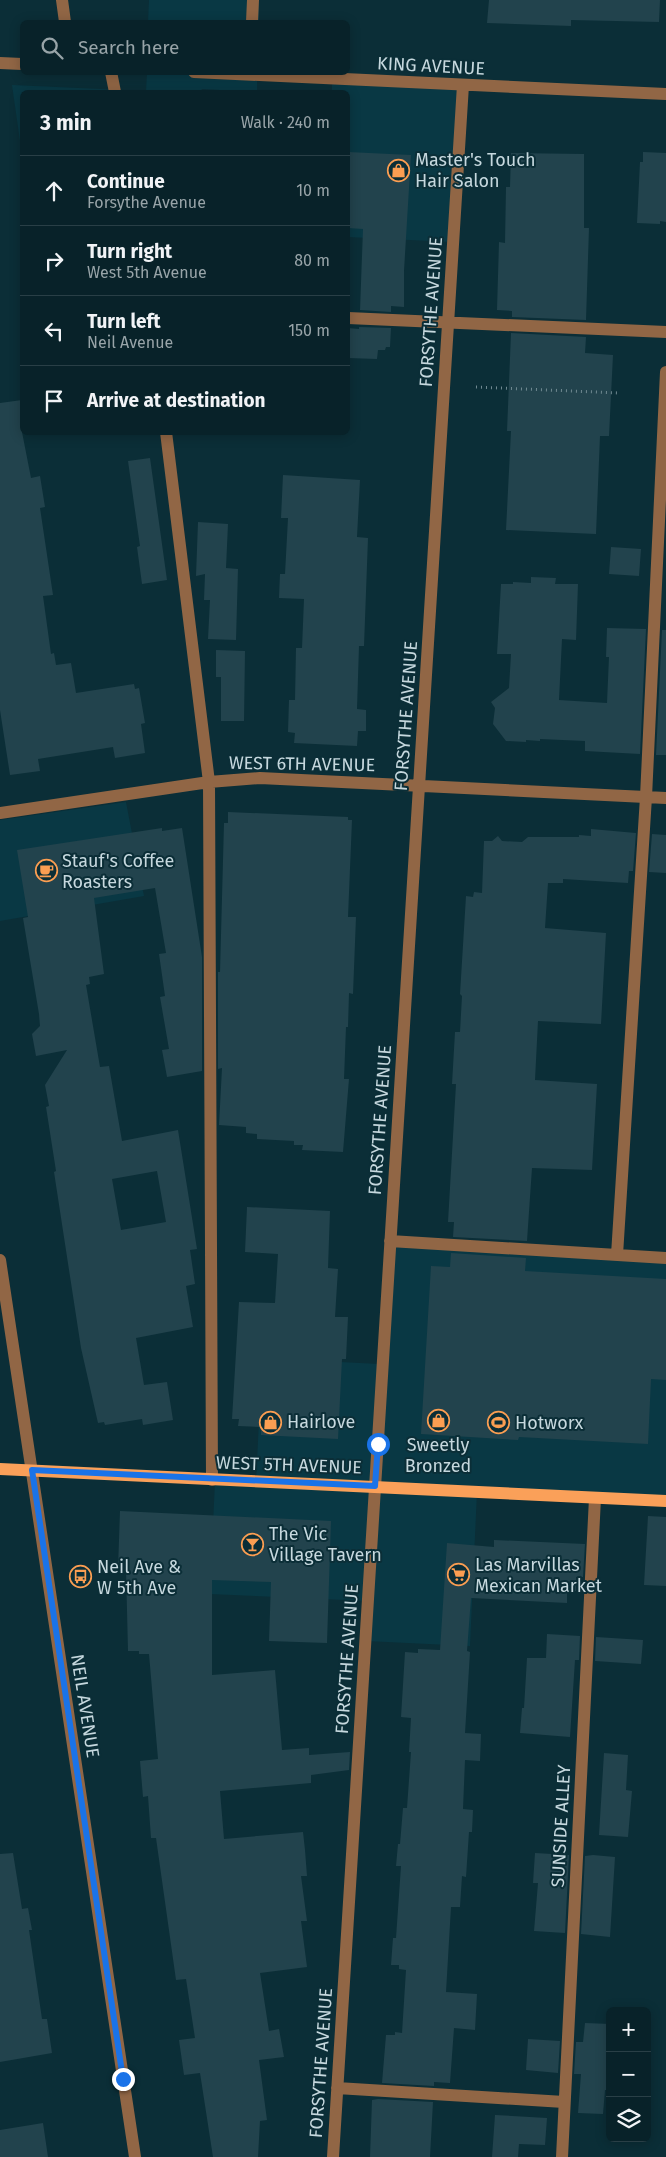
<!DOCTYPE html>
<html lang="en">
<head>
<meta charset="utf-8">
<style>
  body { margin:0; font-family:"Fira Sans",sans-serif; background:#112a31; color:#f1f3f6 }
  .controls { position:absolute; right:15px; bottom:15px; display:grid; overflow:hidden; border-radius:8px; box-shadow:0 2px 12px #0003 }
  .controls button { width:45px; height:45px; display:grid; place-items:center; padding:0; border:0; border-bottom:1px solid #293f46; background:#082229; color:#f1f3f6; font:25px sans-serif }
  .stop { position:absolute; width:15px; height:15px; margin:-11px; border:4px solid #1a73e8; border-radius:50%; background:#fff }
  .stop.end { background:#1a73e8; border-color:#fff; box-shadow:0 1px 5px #0008 }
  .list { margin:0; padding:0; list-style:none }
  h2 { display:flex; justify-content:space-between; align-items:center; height:65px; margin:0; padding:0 20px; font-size:21px }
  h2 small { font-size:16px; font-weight:400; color:#98a4a8 }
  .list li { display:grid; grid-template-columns:32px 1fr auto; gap:15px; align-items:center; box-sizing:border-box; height:70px; padding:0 20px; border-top:1px solid #293f46 }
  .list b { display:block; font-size:19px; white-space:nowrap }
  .list p { margin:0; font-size:16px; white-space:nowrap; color:#98a4a8 }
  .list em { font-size:16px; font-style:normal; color:#98a4a8 }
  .icon { flex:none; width:28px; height:28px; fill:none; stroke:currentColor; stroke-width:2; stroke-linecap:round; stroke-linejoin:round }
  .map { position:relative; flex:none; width:666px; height:2157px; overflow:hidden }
  .search { position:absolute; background:#082229; box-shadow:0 2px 12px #0003; left:20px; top:20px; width:330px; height:55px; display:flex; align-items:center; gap:12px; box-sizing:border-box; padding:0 18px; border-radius:8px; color:#98a4a8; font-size:19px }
  .panel { position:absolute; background:#082229; box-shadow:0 2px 12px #0003; left:20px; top:90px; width:330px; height:345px; border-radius:8px }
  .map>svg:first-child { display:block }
  .built { fill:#093844 }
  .building { fill:#22434d; fill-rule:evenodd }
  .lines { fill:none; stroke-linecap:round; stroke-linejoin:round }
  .path { stroke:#718a92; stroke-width:3; stroke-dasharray:1 4; stroke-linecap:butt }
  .minor { stroke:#916645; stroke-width:12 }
  .major { stroke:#faa059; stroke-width:12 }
  .route { stroke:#1a73e8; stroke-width:6 }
  .labels { text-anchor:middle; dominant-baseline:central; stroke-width:4; stroke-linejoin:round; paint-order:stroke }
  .street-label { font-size:18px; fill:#c6d8de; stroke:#0b2e37 }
  .poi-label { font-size:18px; fill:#c6d8de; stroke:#0b2e37; text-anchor:start }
</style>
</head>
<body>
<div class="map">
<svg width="666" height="2157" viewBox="0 0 666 2157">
  <rect width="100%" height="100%" fill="#0b2e37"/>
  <path class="built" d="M149,0H259V22H148Z
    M147,73H257V92L202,89L201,92H22V155L12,85L146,91Z
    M332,83L459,89L451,242L348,237V92H332Z
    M126,802L144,896L0,921V820Z
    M390,1241L666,1258V1501L477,1492L470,1646L366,1641L368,1601L210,1594L215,1480L256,1482L262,1358L379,1364Z"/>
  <path class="building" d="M489,0H660L659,22L571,20V26L487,23Z
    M348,152L411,155L404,271V307L391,306V312L360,310L363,229L348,228Z
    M643,152L666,153V222L660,221V224L637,223L640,162H643Z
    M511,153L584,154V228H589L586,320L512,317V311L497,310L499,242L505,243L506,187H510Z
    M359,327L391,328L390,347H386L385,350H378L377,359L348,358V328L359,329Z
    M511,333L586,337L585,353L613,355L609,436H600L596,534L506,530L511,431H507Z
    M22,400V432L31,478L40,476L45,507L40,508L53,595L43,596L51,654L54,653L56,665L71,663L76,693L134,684L135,689L139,688L145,723L141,724L145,753L115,758L113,747L38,759L40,771L10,775L0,710V403Z
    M150,458L167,580L142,584L137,547L140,546L128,461Z
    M283,475L360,480L357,537L368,538L364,646H359L357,709L366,710V731H358L357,746L294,743L295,733L288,732L289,700H295L296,648H302L304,599L279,598L280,574H285L288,518H281Z
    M198,522L228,524L226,568L238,569L236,640L208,639L210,600H204L205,574L196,576Z
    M611,547L641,549L639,576L609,574Z
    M531,577L556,578L555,584H578L576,640L562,639L559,700L607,703L609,657H606L607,628L646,629L640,754L585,751V741L540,739V741L526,740V742L506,741L493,724L495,708L491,702L509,688L511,654H497L501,584H513V582L531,583Z
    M662,630H666V755H656Z
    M216,650L245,651L244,721H221V677H216Z
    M228,812L348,817V820H352L348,917H356L353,994L349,993L348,1027H346L344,1079H349L343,1152L302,1150L303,1145H294V1141L257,1139V1134L246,1133V1127L219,1125L222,1068L218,1069V972H220L224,823H228Z
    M162,828V831L182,828L202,957V1071L167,1077L162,1050L169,1049L160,997L165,996L159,954L166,953L155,888L94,898L104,974L89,977L90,984L86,985L100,1067L109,1066L122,1141L178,1130L197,1249L190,1250L195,1284L186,1286L193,1327L136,1338L144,1385L167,1382L173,1420L143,1425L142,1419L105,1425L104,1422L98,1423L81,1348L54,1172L56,1171L46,1107L49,1106L45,1085L67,1050L36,1056L32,1034L40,1026L39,1014L23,918L28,917L17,850ZM157,1171L166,1222L121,1230L112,1179Z
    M591,829L636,833L633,871H629L628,883L563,879V883H548L545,928L606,933L601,1024L538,1021L535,1080L597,1084L592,1170L532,1168L527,1241L453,1237L454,1222H448L456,1084H452L455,1032H460L462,996L460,994L466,896L473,897L474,892L482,893L484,841H492L498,836L502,841L522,842L528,837H579V835L591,836Z
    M652,834L666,835V873L649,872Z
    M247,1207L330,1211L328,1268L338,1269L335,1317H348L346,1359H342L338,1439L261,1435V1427L238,1426L239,1419H232L239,1302L275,1303L278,1254L245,1252Z
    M451,1253L526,1258L525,1271L666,1279V1380L651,1379L648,1444L519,1437L518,1440L421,1434L431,1266L450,1267Z
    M120,1511L331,1521L327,1643L269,1641L271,1582L212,1580V1675L275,1670L282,1750L309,1748V1755L350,1752L349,1770L311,1775V1783L220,1791L224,1839L303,1832L305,1850L307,1876H301L307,1921H301L307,1967L260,1973L269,2031L279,2029L284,2057L259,2060L267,2120L260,2121L258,2157H213L200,2073L184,2075L179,2040L195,2038L186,1979L176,1980L156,1838H151L148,1796L143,1797L140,1761L158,1759L149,1654H139V1651H128L126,1570L118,1569Z
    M648,1516L666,1517V1586L644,1585Z
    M494,1540L585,1544L583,1577H576V1591L567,1590V1603L471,1598L467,1651L470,1652L465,1733L481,1734L480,1761L465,1760L463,1809L473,1810L472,1832H469L466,1877L462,1876L460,1907H451L446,1992L477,1994L475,2030L454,2028L450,2083L434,2082V2086L382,2083L386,2035H395V2032L402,2033L406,1970L399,1969V1965H391L393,1938H396L401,1866H396L398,1844H400L403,1808H407L411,1752H409L411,1718L401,1717L405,1652L418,1653V1649L440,1650L447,1543L494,1547Z
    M547,1634L580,1636L579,1660H575L570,1737L520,1733L522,1708H524L527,1658H546Z
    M596,1637L643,1640L641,1664L595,1661Z
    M604,1753L628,1755L626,1790L632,1791L628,1837L599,1835Z
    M13,1853L22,1909L28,1908L32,1930H29L42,2019H47L52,2053L0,2062V1854Z
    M535,1853L569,1855L565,1933L534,1931L538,1883H533Z
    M593,1855L615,1857L610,1937L581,1934L585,1856Z
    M585,2023L610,2024V2090H605L603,2114L578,2113L581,2074H574L576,2042H583Z
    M528,2039L560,2041L558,2073L526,2070Z
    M378,2099L433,2102L430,2157H370L372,2100Z
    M495,2115L547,2118L545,2145L519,2144L518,2157H492Z
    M43,2123L48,2157H0V2130Z"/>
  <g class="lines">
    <path class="path" d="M476,387L619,393"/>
    <path class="minor" d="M62,0L65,22
      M252,22L253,0
      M0,63L22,64
      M111,72L115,92
      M194,72L666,94
      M348,318L666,332
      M166,432L209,782L212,1480
      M0,813L209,782L260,778L666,798
      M390,1241L666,1258
      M617,1255L646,797L666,372
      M0,1260L135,2157
      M337,2088L564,2102
      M333,2157L463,85
      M562,2157L595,1498"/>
    <path class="major" d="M0,1469L666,1501"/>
  </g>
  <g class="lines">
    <path class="route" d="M123,2079L32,1470L375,1486L378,1444"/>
  </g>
  <defs>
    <symbol id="shop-ring" viewBox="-11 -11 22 22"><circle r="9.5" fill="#0b2e37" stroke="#fb9e52" stroke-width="1.5"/><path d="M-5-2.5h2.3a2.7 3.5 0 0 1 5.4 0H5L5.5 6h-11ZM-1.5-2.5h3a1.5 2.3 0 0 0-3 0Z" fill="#fb9e52"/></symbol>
    <symbol id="cafe-ring" viewBox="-11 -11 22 22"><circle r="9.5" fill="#0b2e37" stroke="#fb9e52" stroke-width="1.5"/><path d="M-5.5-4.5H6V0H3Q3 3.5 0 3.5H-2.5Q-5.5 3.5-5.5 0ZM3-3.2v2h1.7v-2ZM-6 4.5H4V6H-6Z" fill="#fb9e52"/></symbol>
    <symbol id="stadium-ring" viewBox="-11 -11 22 22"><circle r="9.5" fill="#0b2e37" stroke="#fb9e52" stroke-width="1.5"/><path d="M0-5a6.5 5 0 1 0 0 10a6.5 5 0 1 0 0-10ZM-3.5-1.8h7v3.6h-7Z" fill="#fb9e52"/></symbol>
    <symbol id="bar-ring" viewBox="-11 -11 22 22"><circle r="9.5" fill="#0b2e37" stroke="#fb9e52" stroke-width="1.5"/><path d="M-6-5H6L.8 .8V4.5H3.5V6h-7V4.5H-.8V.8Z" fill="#fb9e52"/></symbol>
    <symbol id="supermarket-ring" viewBox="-11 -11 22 22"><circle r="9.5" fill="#0b2e37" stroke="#fb9e52" stroke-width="1.5"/><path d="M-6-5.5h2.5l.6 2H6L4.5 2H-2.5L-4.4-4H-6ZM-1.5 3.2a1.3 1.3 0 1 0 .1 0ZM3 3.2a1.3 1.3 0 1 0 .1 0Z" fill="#fb9e52"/></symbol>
    <symbol id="bus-ring" viewBox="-11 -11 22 22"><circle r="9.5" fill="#0b2e37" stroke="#fb9e52" stroke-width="1.5"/><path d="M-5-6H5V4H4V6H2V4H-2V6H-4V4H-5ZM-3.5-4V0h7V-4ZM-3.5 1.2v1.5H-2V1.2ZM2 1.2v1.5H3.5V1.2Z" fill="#fb9e52"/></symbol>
  </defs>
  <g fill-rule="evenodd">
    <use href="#shop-ring" x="386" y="158" width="25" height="25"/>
    <use href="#cafe-ring" x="34" y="858" width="25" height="25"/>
    <use href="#shop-ring" x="426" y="1408" width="25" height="25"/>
    <use href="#shop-ring" x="258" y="1410" width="25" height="25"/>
    <use href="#stadium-ring" x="486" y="1410" width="25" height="25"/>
    <use href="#bar-ring" x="240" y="1532" width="25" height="25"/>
    <use href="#supermarket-ring" x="446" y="1562" width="25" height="25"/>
    <use href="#bus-ring" x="68" y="1564" width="25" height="25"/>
  </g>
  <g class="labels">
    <g class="street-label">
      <text transform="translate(431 66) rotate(3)">KING AVENUE</text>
      <text transform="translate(431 312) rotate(-86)">FORSYTHE AVENUE</text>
      <text transform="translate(406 716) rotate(-86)">FORSYTHE AVENUE</text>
      <text transform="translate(302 764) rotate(1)">WEST 6TH AVENUE</text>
      <text transform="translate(380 1120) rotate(-86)">FORSYTHE AVENUE</text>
      <text transform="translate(289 1465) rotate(2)">WEST 5TH AVENUE</text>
      <text transform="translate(347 1659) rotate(-86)">FORSYTHE AVENUE</text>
      <text transform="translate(85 1706) rotate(81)">NEIL AVENUE</text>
      <text transform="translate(561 1826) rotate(-87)">SUNSIDE ALLEY</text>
      <text transform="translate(321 2063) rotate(-86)">FORSYTHE AVENUE</text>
    </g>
    <g class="poi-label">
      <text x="415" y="160">Master's Touch<tspan x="415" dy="21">Hair Salon</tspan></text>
      <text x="62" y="861">Stauf's Coffee<tspan x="62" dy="21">Roasters</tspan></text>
      <text x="287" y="1422">Hairlove</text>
      <text x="515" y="1423">Hotworx</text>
      <text x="438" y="1445" text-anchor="middle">Sweetly<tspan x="438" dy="21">Bronzed</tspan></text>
      <text x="269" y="1534">The Vic<tspan x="269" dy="21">Village Tavern</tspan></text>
      <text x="475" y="1565">Las Marvillas<tspan x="475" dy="21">Mexican Market</tspan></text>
      <text x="97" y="1567">Neil Ave &amp;<tspan x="97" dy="21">W 5th Ave</tspan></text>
    </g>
  </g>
</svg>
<div class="controls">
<button>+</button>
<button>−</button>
<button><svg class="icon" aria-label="layers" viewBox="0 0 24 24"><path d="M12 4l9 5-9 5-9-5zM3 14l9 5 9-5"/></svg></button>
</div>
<div class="stop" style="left:378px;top:1444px"></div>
<div class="stop end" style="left:123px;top:2079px"></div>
<div class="search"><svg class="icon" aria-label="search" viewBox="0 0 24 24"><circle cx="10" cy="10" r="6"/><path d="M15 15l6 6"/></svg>Search here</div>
<section class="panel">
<h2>3 min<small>Walk · 240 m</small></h2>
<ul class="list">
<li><svg class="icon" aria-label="ahead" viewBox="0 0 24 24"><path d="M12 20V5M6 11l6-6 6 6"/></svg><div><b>Continue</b><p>Forsythe Avenue</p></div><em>10 m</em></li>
<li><svg class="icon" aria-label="right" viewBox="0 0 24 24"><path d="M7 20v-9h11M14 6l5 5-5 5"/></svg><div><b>Turn right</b><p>West 5th Avenue</p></div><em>80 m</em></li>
<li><svg class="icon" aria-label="left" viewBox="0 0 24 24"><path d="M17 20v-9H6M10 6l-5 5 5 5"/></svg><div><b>Turn left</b><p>Neil Avenue</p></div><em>150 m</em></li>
<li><svg class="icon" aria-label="arrive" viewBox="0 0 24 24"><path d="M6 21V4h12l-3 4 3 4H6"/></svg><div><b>Arrive at destination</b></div></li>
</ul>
</section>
</div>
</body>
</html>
